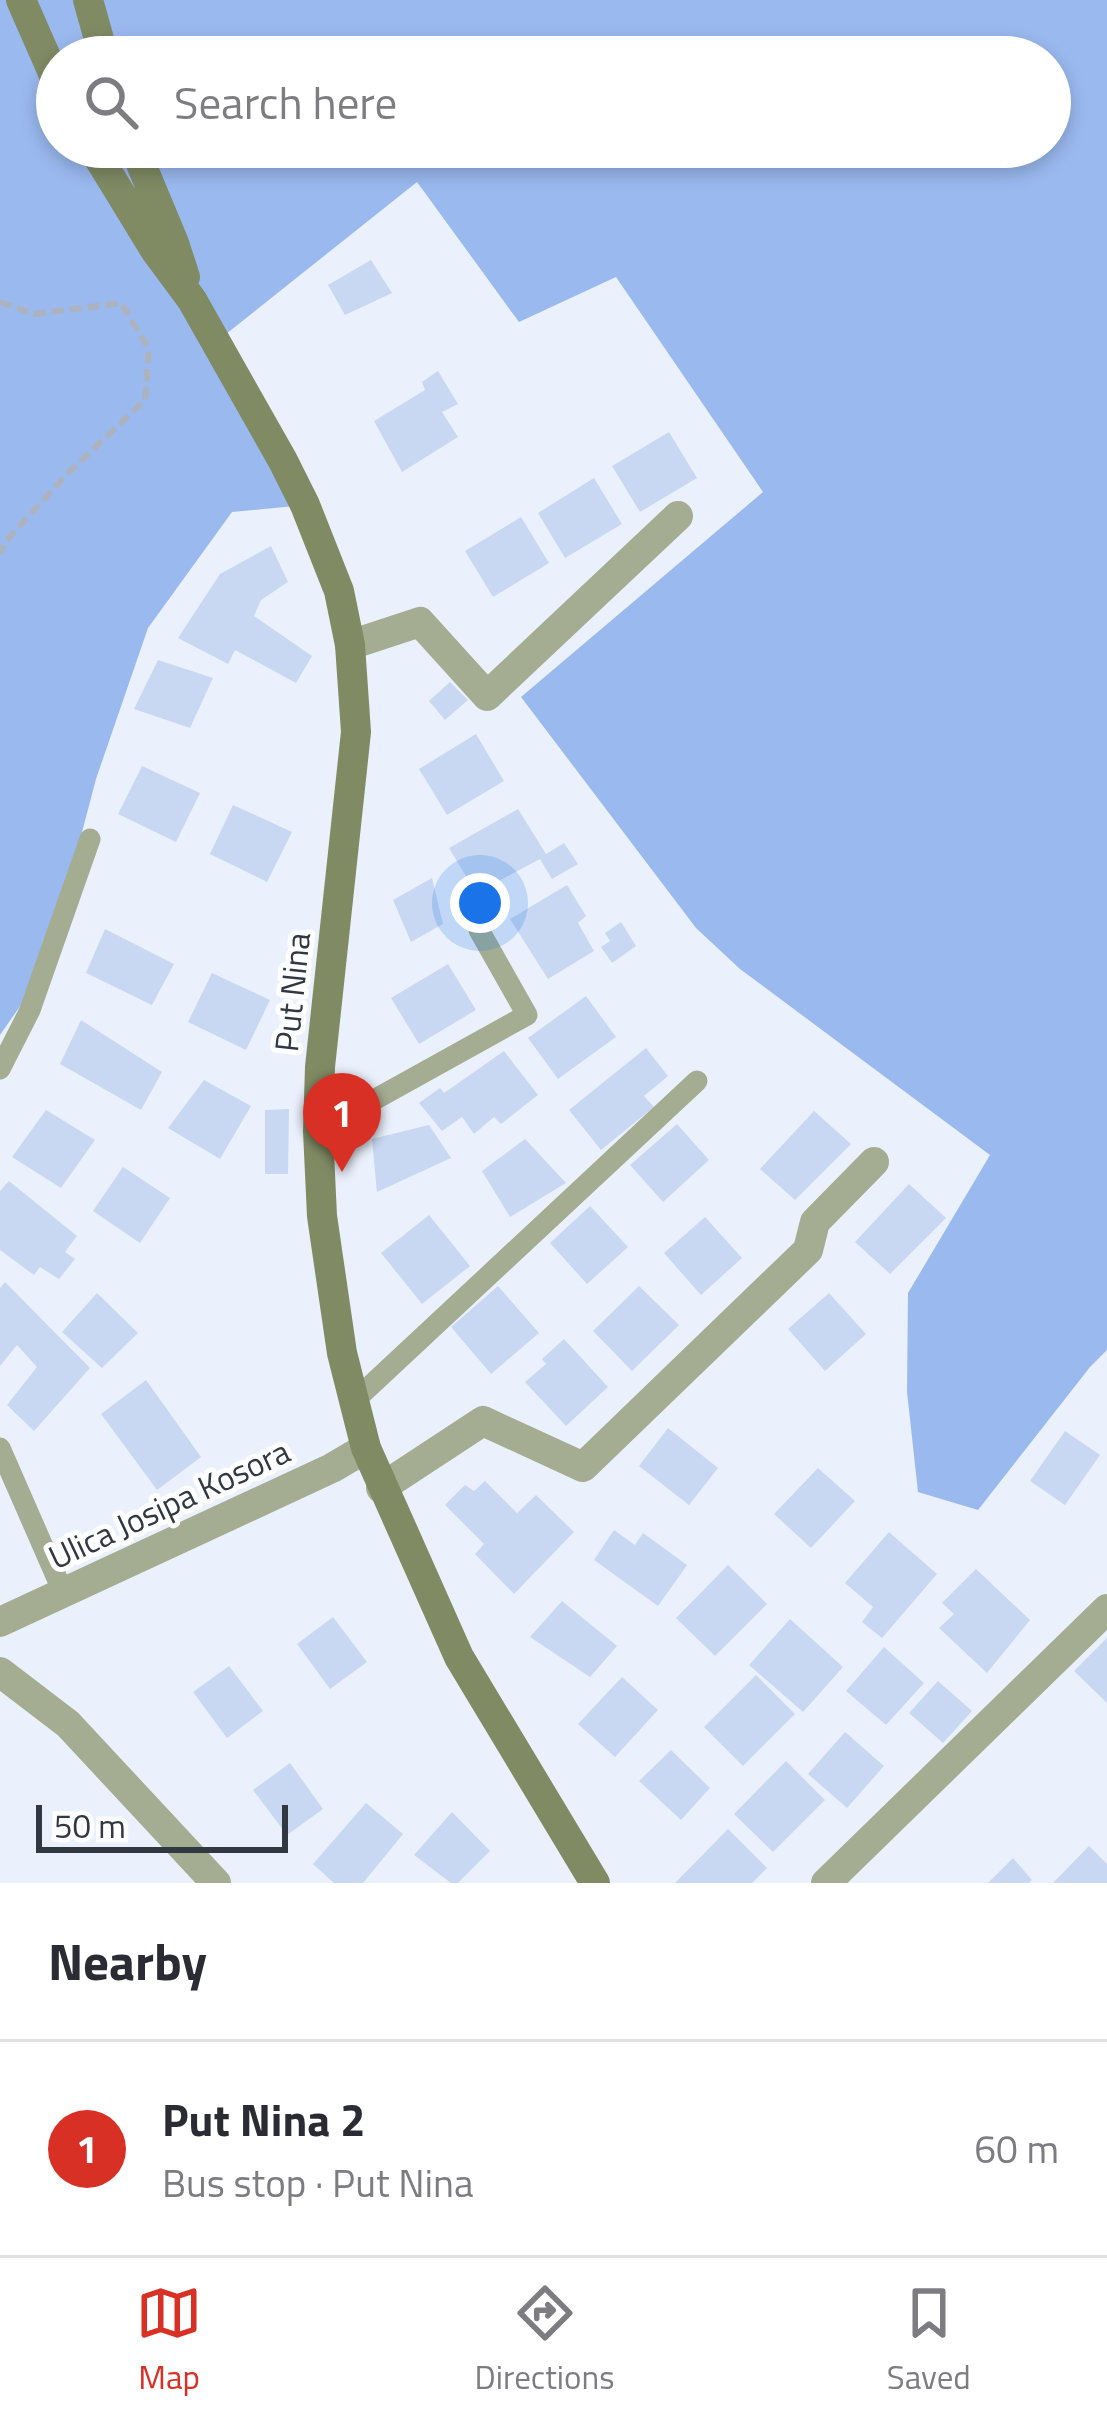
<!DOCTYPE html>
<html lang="en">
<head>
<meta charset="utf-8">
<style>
  body { margin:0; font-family:"Titillium Web",sans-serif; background:#f2f2f3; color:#2b2b33 }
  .scale { position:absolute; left:36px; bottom:30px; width:252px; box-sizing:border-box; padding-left:12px; border:6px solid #323842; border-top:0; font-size:33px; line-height:42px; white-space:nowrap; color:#323842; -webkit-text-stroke:9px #fefefe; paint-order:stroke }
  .you { position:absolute; left:480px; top:903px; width:42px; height:42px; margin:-30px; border:9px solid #fff; border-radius:50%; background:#1a73e8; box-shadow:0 0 0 18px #1a73e833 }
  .badge { display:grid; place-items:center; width:78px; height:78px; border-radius:50%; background:#d93025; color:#fff; font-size:39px; font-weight:700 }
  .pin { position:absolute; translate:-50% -99px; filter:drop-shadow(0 3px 6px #0008) }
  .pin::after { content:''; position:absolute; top:63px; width:42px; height:36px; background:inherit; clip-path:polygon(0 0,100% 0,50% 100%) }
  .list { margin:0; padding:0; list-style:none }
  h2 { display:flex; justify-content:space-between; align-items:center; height:156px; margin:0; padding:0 48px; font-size:51px }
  h2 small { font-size:39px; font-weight:400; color:#7c7c81 }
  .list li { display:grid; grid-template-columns:78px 1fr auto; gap:36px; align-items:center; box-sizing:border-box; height:216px; padding:0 48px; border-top:3px solid #e1e1e2 }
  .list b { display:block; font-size:45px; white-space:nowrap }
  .list p { margin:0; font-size:39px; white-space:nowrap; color:#7c7c81 }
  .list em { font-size:39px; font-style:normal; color:#7c7c81 }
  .icon { flex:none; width:66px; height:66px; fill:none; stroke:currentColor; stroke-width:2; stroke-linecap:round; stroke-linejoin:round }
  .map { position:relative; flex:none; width:1107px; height:1883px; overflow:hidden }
  .search { position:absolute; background:#fff; box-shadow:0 6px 18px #0003; left:36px; right:36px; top:36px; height:132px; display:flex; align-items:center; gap:30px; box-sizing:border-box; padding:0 42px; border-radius:66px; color:#7c7c81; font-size:45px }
  .sheet { height:372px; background:#fff }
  nav { display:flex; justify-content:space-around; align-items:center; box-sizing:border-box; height:168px; border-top:3px solid #e1e1e2; background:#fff; font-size:33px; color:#7c7c81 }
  nav a { display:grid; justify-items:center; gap:6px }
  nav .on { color:#d93025 }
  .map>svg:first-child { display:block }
  .forest { fill:#9ab9ef; fill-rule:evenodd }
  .building { fill:#c8d7f2 }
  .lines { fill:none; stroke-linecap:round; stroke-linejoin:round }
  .path { stroke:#adb3be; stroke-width:6; stroke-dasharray:12 6; stroke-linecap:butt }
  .service { stroke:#a4ad92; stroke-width:21 }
  .minor { stroke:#a4ad92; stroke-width:30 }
  .secondary { stroke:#808b64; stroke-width:30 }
  .labels { text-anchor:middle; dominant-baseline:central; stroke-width:10; stroke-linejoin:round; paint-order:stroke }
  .street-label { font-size:33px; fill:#323842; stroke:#fefefe }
</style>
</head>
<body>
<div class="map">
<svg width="1107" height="1883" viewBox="0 0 1107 1883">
  <rect width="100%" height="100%" fill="#ebf1fc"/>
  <path class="forest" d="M0,0H1107V1350L1090,1367L978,1510L918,1492L907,1392L908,1293L990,1155L740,969L696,928L521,697L763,492L616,277L519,322L417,182L216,342L305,505L232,512L148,628L96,779L46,969L0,1035ZM57,57H1050V147H57Z"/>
  <path class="building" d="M371,260L392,293L345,315L328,285Z
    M438,371L458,404L442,412L458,437L402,472L374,421L425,390L422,382Z
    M669,432L697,478L640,512L612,466Z
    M594,478L622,524L565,558L538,513Z
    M521,517L549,563L493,597L465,551Z
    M271,546L288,582L261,600L254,616L312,656L296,683L235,650L228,664L178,638L220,574Z
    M158,660L213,678L190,728L134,709Z
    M450,682L468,700L445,720L429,701Z
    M476,734L504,781L447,815L419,769Z
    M142,766L200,793L176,842L118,814Z
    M233,805L292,832L267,882L210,854Z
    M518,809L546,854L564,843L578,864L552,879L540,859L476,893L449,848Z
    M432,878L443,924L411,942L393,900Z
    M567,885L586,916L578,923L594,951L548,979L510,919Z
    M621,922L636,946L612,963L601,947L610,941L605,933Z
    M105,929L174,964L152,1005L86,973Z
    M448,964L476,1010L419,1044L391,998Z
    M212,973L270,1000L246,1050L188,1022Z
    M586,996L616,1037L558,1079L528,1038Z
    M81,1020L162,1072L141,1110L60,1064Z
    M646,1048L668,1076L644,1096L654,1107L601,1150L569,1110Z
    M504,1051L538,1095L501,1124L494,1117L474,1134L462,1117L442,1131L419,1103L440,1088L444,1093Z
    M204,1080L251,1106L220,1159L168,1128Z
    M289,1109L288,1174H265V1110Z
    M46,1110L95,1140L61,1188L12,1157Z
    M814,1111L851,1144L795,1200L760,1169Z
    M677,1124L709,1160L663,1202L630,1165Z
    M429,1125L451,1158L377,1192L372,1139Z
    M525,1139L566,1183L510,1217L482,1171Z
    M123,1167L170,1198L140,1243L93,1211Z
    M9,1181L77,1236L65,1252L75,1259L59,1279L40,1267L34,1275L0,1250V1191Z
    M909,1184L946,1218L890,1274L855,1242Z
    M590,1206L628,1247L587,1284L550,1243Z
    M429,1215L470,1266L422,1304L381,1253Z
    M705,1217L742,1258L701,1295L664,1253Z
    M5,1282L90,1368L34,1431L7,1405L37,1367L17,1345L0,1366V1288Z
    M498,1286L539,1333L491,1374L451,1327Z
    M639,1286L679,1325L632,1371L593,1331Z
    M97,1293L138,1333L102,1368L62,1332Z
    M829,1293L866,1334L825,1371L788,1329Z
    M564,1339L608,1387L566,1426L525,1382L546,1364L542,1359Z
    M146,1380L201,1457L157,1490L101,1414Z
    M668,1428L718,1468L689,1505L639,1466Z
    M1065,1431L1100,1455L1065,1505L1030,1481Z
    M818,1468L855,1501L811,1548L774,1514Z
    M485,1481L517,1513L536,1495L574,1532L514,1594L475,1554L484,1544L445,1505L465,1485L474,1491Z
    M614,1530L635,1545L643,1533L687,1565L658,1606L594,1560Z
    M889,1532L937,1574L882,1638L862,1622L873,1607L845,1583Z
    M728,1565L767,1604L715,1656L676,1618Z
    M976,1569L1030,1620L987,1673L939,1628L954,1614L942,1603Z
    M562,1601L617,1646L590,1677L530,1637Z
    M333,1617L367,1662L330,1689L297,1644Z
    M790,1619L843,1667L803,1712L749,1665Z
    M1107,1638V1703L1074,1671Z
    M884,1647L924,1683L886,1725L846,1691Z
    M229,1666L263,1711L227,1738L193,1692Z
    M756,1675L795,1714L743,1766L704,1727Z
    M622,1677L658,1710L615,1757L578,1724Z
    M938,1681L972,1711L943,1743L909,1713Z
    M845,1732L884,1766L847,1808L808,1774Z
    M671,1750L710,1788L681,1820L639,1781Z
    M786,1761L825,1800L773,1852L734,1814Z
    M290,1763L323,1809L287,1835L253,1790Z
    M366,1803L403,1834L363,1883H334L313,1864Z
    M452,1812L490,1851L458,1883H451L414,1855Z
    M728,1829L767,1868L752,1883H675Z
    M1089,1846L1107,1864V1883H1053Z
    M1013,1858L1032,1880L1029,1883H988Z"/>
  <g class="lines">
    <path class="path" d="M0,302L34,314L121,303L149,349L145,400L69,472L4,543L0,554"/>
    <path class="service" d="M0,1069L30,1010L90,839
      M318,1131L527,1015L479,930
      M354,1401L697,1081
      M0,1448L63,1592"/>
    <path class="minor" d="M350,645L420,622L487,696L678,516
      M381,1488L483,1421L583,1467L808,1250L815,1222L874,1162
      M0,1622L332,1468L366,1448
      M0,1672L68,1724L216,1883
      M826,1883L1107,1609"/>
    <path class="secondary" d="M21,0L57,82
      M88,0L104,57
      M92,147L155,250L192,300L283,461L305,505L339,591L350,645L356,732L320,1067L318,1131L322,1216L342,1353L366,1448L459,1657L595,1883
      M134,147L174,243L185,277"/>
  </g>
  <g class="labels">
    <g class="street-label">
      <text transform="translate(292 992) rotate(-84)">Put Nina</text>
      <text transform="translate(169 1504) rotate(-25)">Ulica Josipa Kosora</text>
    </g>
  </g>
</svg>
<div class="scale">50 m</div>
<div class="you"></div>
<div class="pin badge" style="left:342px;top:1172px">1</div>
<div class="search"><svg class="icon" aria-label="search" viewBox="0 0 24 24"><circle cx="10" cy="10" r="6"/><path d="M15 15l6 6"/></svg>Search here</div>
</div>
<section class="sheet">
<h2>Nearby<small></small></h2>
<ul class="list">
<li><span class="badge">1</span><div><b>Put Nina 2</b><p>Bus stop · Put Nina</p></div><em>60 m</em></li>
</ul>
</section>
<nav>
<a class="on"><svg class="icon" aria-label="map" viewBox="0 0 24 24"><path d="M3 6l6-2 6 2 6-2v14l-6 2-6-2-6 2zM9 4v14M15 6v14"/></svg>Map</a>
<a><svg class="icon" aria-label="directions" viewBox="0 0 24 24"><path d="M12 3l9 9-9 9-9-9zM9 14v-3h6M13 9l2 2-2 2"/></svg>Directions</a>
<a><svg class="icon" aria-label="saved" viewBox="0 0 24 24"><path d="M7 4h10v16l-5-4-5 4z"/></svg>Saved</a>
</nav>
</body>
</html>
